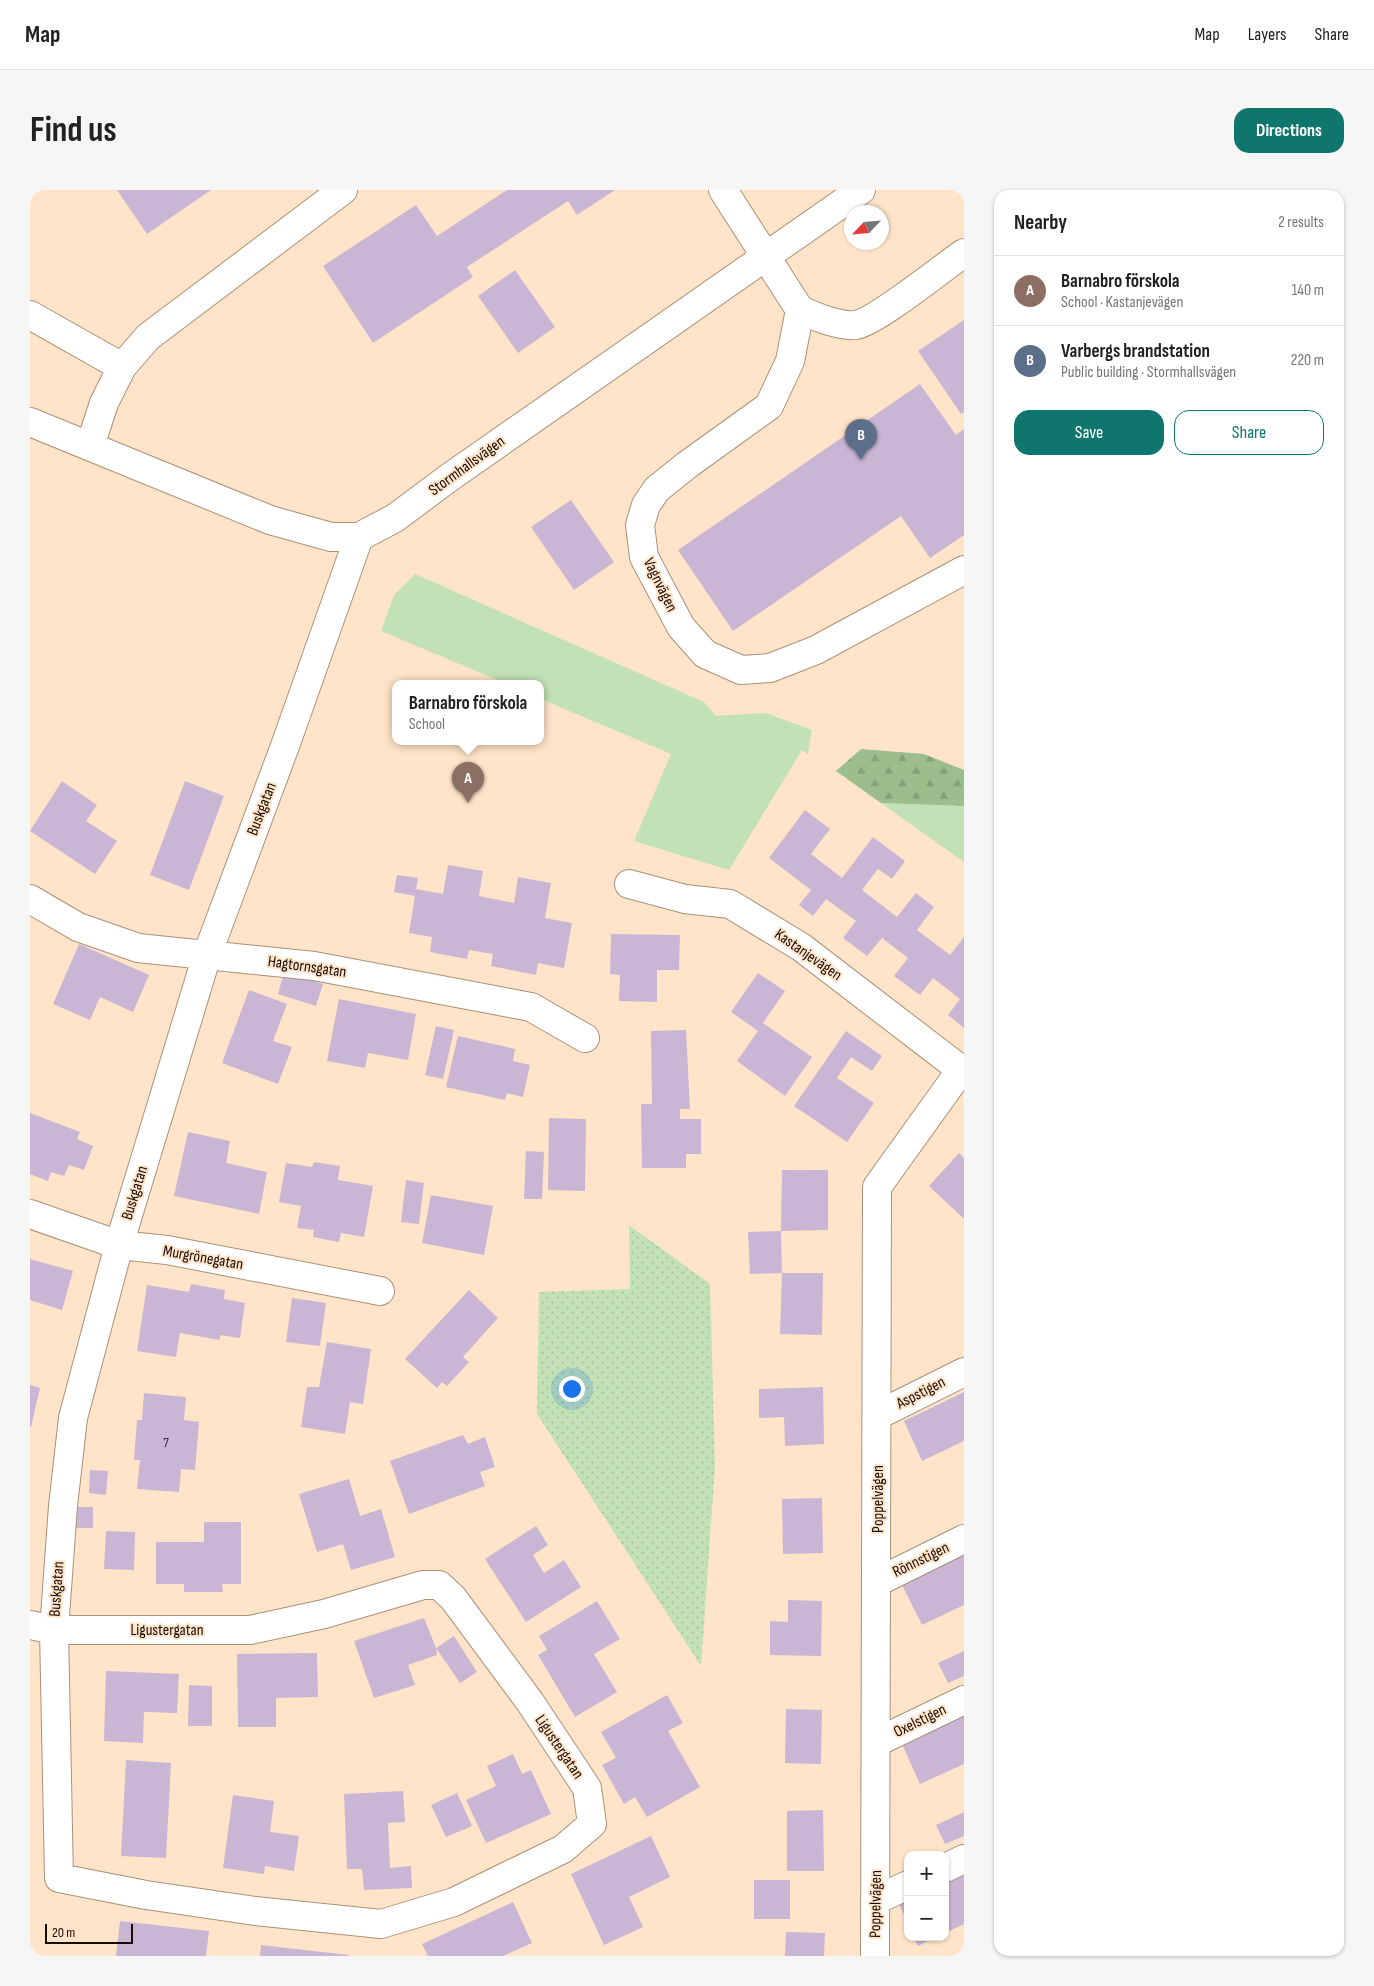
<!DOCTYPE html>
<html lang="en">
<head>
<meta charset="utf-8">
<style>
  body { margin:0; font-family:"Sofia Sans Condensed",sans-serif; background:#f6f6f6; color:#222 }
  .controls { position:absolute; right:15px; bottom:15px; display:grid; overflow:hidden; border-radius:10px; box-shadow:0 1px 4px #0004 }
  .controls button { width:45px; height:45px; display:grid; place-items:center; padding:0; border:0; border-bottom:1px solid #e0e0e0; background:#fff; color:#222; font:25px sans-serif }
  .compass { position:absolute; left:814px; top:15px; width:45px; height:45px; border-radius:50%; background:#fff; box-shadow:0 1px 4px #0004; rotate:244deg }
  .scale { position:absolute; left:15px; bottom:12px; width:88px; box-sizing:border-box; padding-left:5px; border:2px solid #150c04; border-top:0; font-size:14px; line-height:18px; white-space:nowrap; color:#150c04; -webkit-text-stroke:4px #ffe4c9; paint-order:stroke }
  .you { position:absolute; left:541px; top:1198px; width:18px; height:18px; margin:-12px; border:4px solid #fff; border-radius:50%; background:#1a73e8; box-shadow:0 0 0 8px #1a73e833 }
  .badge { display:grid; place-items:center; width:32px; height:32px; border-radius:50%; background:#0f766e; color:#fff; font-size:16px; font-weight:700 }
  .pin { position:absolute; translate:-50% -41px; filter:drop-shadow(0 1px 2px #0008) }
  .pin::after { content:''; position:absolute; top:26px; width:18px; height:15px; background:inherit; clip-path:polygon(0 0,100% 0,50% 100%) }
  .popup { position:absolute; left:362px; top:490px; width:152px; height:65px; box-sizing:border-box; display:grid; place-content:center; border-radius:10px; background:#fff; filter:drop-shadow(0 1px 4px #0005); font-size:16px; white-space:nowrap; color:#767676 }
  .popup b { font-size:19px; color:#222 }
  .popup::after { content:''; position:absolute; left:50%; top:100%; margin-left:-10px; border:10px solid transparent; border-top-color:#fff }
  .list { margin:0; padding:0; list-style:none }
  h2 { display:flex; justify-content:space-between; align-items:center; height:65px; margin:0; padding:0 20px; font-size:21px }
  h2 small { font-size:16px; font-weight:400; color:#767676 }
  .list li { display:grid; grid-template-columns:32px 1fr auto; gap:15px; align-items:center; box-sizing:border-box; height:70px; padding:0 20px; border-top:1px solid #e0e0e0 }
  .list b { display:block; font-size:19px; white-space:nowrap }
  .list p { margin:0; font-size:16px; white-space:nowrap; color:#767676 }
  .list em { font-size:16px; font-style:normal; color:#767676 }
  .actions { display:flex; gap:10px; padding:15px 20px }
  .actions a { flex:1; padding:11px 0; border:1px solid #0f766e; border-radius:15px; text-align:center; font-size:18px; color:#0f766e }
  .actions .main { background:#0f766e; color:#fff }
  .map { position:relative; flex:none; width:934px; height:1766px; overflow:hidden; border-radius:15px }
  header { display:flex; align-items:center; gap:30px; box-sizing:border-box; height:70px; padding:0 25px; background:#fff; border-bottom:1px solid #e0e0e0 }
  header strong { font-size:24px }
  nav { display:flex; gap:28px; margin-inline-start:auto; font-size:18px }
  .intro { display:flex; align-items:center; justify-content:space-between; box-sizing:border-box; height:120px; padding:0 30px }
  h1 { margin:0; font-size:35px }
  .button { padding:12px 22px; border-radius:15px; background:#0f766e; color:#fff; font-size:18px; font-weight:700 }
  main { display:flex; gap:30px; padding:0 30px }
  aside { flex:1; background:#fff; border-radius:15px; box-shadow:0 1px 4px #0004 }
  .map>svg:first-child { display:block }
  .green { fill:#c3e1b6 }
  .forest { fill:url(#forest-firs) }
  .park { fill:url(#park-dots) }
  .building { fill:#c9b6d4 }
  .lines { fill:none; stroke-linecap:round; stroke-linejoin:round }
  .minor-casing { stroke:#a99178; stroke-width:30 }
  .minor { stroke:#fff; stroke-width:28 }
  .labels { text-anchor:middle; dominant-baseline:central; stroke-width:4; stroke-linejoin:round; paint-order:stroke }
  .number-label { font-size:14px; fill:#423638 }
  .street-label { font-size:16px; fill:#150c04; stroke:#ffe4c9 }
</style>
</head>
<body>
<header>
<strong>Map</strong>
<nav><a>Map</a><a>Layers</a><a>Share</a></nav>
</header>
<div class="intro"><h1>Find us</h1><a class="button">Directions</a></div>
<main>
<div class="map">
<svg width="934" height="1766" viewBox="0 0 934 1766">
  <defs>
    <pattern id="forest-firs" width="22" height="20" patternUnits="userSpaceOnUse" patternTransform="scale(1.25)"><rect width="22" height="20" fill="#9bbe8c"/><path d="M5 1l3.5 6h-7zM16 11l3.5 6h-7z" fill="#85a277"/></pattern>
    <pattern id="park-dots" width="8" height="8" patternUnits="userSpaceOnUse" patternTransform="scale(1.25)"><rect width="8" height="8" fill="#c3e1b6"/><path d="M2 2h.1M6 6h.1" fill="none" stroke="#a7c09b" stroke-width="1.8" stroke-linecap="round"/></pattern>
  </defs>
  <rect width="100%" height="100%" fill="#ffe4c9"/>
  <path class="green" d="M385,384L674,512L686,526L736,523L782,540L778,564L772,560L699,680L604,651L641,564L511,509L510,494H477L351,441L364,405Z
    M851,613L934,616V672Z"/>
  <path class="forest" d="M831,559L894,564L934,580V616L851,613L806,581Z"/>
  <path class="park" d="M599,1035L680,1094L685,1276L671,1476L507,1224L509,1102L600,1099Z"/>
  <path class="building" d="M87,0H181L117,44Z
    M477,0H585L547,25L538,11L437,77L443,87L343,153L293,76L386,15L407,46Z
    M485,80L525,137L488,163L448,106Z
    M934,130V222L931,224L888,161Z
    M890,194L926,245L934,239V345L900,368L871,326L703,441L648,360Z
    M541,310L584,372L544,400L501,337Z
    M32,591L67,615L56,631L87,651L65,684L0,641Z
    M155,591L194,606L159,700L120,685Z
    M775,620L800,639L781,664L812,688L843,647L875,671L862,689L848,679L832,700L867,727L886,703L904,717L887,740L920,765L934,747V838L918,825L930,809L903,788L890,805L864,786L878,768L852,748L837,766L813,748L826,731L796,709L783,726L769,715L781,700L739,668Z
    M418,675L453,681L449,706L484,713L488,687L521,693L515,728L542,733L534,778L508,773L506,785L461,776L463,764L439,760L437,769L400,762L402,747L379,743L385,706L364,702L367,685L388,688L386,699L413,704Z
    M581,744L650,745L649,780H627V812L589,811L590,785L580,784Z
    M49,754L119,785L103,822L70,807L60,830L23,814Z
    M254,782L293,794L286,816L248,804Z
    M728,783L755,801L733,833L782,867L755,906L707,871L728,841L701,822Z
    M219,800L257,814L243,851L262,857L248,894L192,873Z
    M309,809L386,824L378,870L338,863L335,878L297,871Z
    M406,836L424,840L413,889L395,885Z
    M656,840L660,919H650V929H671V964H656V978H612L611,914H622L621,841Z
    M816,841L852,866L842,881L821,867L807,888L844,913L817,952L764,916Z
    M428,846L485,859L483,871L500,875L493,907L477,903L475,910L416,897Z
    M0,923L50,942L47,949L63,956L54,980L39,975L34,986L21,982L18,991L0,984Z
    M519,928L556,929L555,1001L518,1000Z
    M158,942L200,951L196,973L237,982L229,1024L144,1006Z
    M496,961L514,962L512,1009H494Z
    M929,963L934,968V1029L899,996Z
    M284,972L310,976L308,990L343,996L334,1047L311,1043L309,1052L283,1047L284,1040L267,1038L271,1016L249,1012L256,973L282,977Z
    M752,980H798V1040L751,1041Z
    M376,990L394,993L389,1034L371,1032Z
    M401,1005L463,1016L454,1065L392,1053Z
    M751,1041L752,1083L720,1084L718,1042Z
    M0,1069L43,1081L32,1120L0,1110Z
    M752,1083H793L792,1145L750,1144Z
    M161,1094L195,1100L194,1109L215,1113L210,1148L190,1145V1150L150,1143L146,1167L107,1161L117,1095L159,1102Z
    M439,1100L468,1128L433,1167L439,1172L417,1196L412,1192L407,1198L375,1169Z
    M262,1108L296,1113L290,1156L256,1152Z
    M297,1152L341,1159L333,1214L320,1212L315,1244L271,1237L277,1197H289Z
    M0,1195L10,1198L1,1237H0Z
    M793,1197L794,1254L755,1256L754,1227L729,1228V1199Z
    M934,1202V1251L892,1271L874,1231Z
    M114,1203L156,1207L154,1230L169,1232L165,1280L151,1279L149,1302L107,1299L110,1270H104L107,1230H112Z
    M433,1245L438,1254L455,1247L465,1277L450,1282L455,1296L379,1324L360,1271Z
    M60,1280L78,1281L76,1305L59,1303Z
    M319,1289L330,1326L351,1319L365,1367L321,1380L313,1354L287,1362L269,1304Z
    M792,1308L793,1363L753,1364L752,1309Z
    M46,1317H63V1338H45Z
    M174,1332H211V1394H192L193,1402H154V1394H126V1352H174Z
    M506,1336L518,1355L503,1365L514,1383L534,1370L551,1397L496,1432L455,1369Z
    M76,1341L105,1342L104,1380L74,1379Z
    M934,1365V1415L892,1435L872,1395Z
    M758,1410L792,1411L791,1466L740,1465V1431L758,1432Z
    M567,1411L590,1449L564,1464L587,1502L545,1527L508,1465L517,1460L509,1446Z
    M394,1428L406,1458L424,1446L447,1482L430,1493L406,1458L407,1465L378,1475L385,1495L344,1508L324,1451Z
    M934,1461V1486L918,1493L908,1473Z
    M287,1463L288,1507L246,1508V1537H208L207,1464Z
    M76,1481L149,1484L147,1523L114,1522L113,1553L74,1551Z
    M159,1495L182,1496V1536H158Z
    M637,1505L653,1533L638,1541L670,1597L617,1627L605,1607L594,1614L572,1575L586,1568L571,1542Z
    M756,1519L792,1520L791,1574L755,1573Z
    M934,1525V1574L890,1594L872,1554Z
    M483,1564L492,1584L501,1580L521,1624L456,1653L436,1610L466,1596L457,1576Z
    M96,1570L141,1573L136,1668L91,1666Z
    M373,1601L375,1632L358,1633L360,1678L381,1676L382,1698L334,1700L332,1679H317L314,1604Z
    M427,1603L442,1636L416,1647L401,1615Z
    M203,1605L244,1611L240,1642L269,1646L264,1681L235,1676L234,1684L193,1678Z
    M793,1620L794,1681H757V1621Z
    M934,1622V1646L915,1654L906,1635Z
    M621,1646L640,1687L599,1707L613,1737L574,1755L541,1684Z
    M934,1683V1734L915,1743V1692Z
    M724,1690H760V1729H724Z
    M878,1710V1733L869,1714Z
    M483,1712L502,1753L473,1766H398L392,1754Z
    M90,1731L179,1741L176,1766H86Z
    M756,1742L795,1743L794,1766H755Z
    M884,1747H906L888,1756Z
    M231,1755L319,1765V1766H230Z"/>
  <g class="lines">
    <defs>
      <path id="minor" d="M693,0L770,120L760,171L739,216L657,275L627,299L616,315L610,335L614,367L651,437L675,464L711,480L740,478L786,460L934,380
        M770,120C783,126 811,137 826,135C847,131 912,78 934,63
        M0,125L92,177
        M0,232L240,330L301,347H329L365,328L420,287L831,0
        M60,256L74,213L92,177L118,147L313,0
        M599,694L655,709L700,714L771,757L934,882
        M0,709L48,737L108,758L284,776L501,817L555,848
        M0,1024L89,1055L137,1060L350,1101
        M848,1225L934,1182
        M847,1392L934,1349
        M0,1435L24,1440H220L294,1424L393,1395H409L423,1408L500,1512L557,1598L562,1634L533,1659L424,1712L351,1734L225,1721L116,1705L29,1688L24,1440L33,1316L43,1228L89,1055L177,765L255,556L329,347
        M847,1552L934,1510
        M915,1678L934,1669
        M846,1710L878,1695
        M845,1766L847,997L931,880"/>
    </defs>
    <use href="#minor" class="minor-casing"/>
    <use href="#minor" class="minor"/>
  </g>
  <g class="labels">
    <g class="number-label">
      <text x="136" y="1252">7</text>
    </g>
    <g class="street-label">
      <text transform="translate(437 276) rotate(-36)">Stormhallsvägen</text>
      <text transform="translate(630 395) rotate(64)">Vagnvägen</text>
      <text transform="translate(232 619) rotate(-69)">Buskgatan</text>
      <text transform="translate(778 765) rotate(35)">Kastanjevägen</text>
      <text transform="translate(277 777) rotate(8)">Hagtornsgatan</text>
      <text transform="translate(105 1003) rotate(-73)">Buskgatan</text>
      <text transform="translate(173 1068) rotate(10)">Murgrönegatan</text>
      <text transform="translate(891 1203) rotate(-27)">Aspstigen</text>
      <text transform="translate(848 1309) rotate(-90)">Poppelvägen</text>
      <text transform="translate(891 1370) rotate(-26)">Rönnstigen</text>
      <text transform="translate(27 1399) rotate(-86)">Buskgatan</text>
      <text x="137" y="1440">Ligustergatan</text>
      <text transform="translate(890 1531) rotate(-26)">Oxelstigen</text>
      <text transform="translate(529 1557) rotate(56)">Ligustergatan</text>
      <text transform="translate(846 1714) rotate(-89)">Poppelvägen</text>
    </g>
  </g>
</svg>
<div class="controls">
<button>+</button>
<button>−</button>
</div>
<svg class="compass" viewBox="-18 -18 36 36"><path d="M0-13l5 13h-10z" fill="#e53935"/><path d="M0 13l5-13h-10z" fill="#767676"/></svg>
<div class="scale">20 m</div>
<div class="you"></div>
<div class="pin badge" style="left:438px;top:613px;background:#8d6e63">A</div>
<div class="popup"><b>Barnabro förskola</b>School</div>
<div class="pin badge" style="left:831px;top:270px;background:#5c6f8a">B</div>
</div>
<aside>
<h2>Nearby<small>2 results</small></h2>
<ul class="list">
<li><span class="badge" style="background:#8d6e63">A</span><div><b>Barnabro förskola</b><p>School · Kastanjevägen</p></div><em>140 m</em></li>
<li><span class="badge" style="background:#5c6f8a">B</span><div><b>Varbergs brandstation</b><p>Public building · Stormhallsvägen</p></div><em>220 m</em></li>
</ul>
<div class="actions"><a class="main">Save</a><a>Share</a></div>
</aside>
</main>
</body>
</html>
